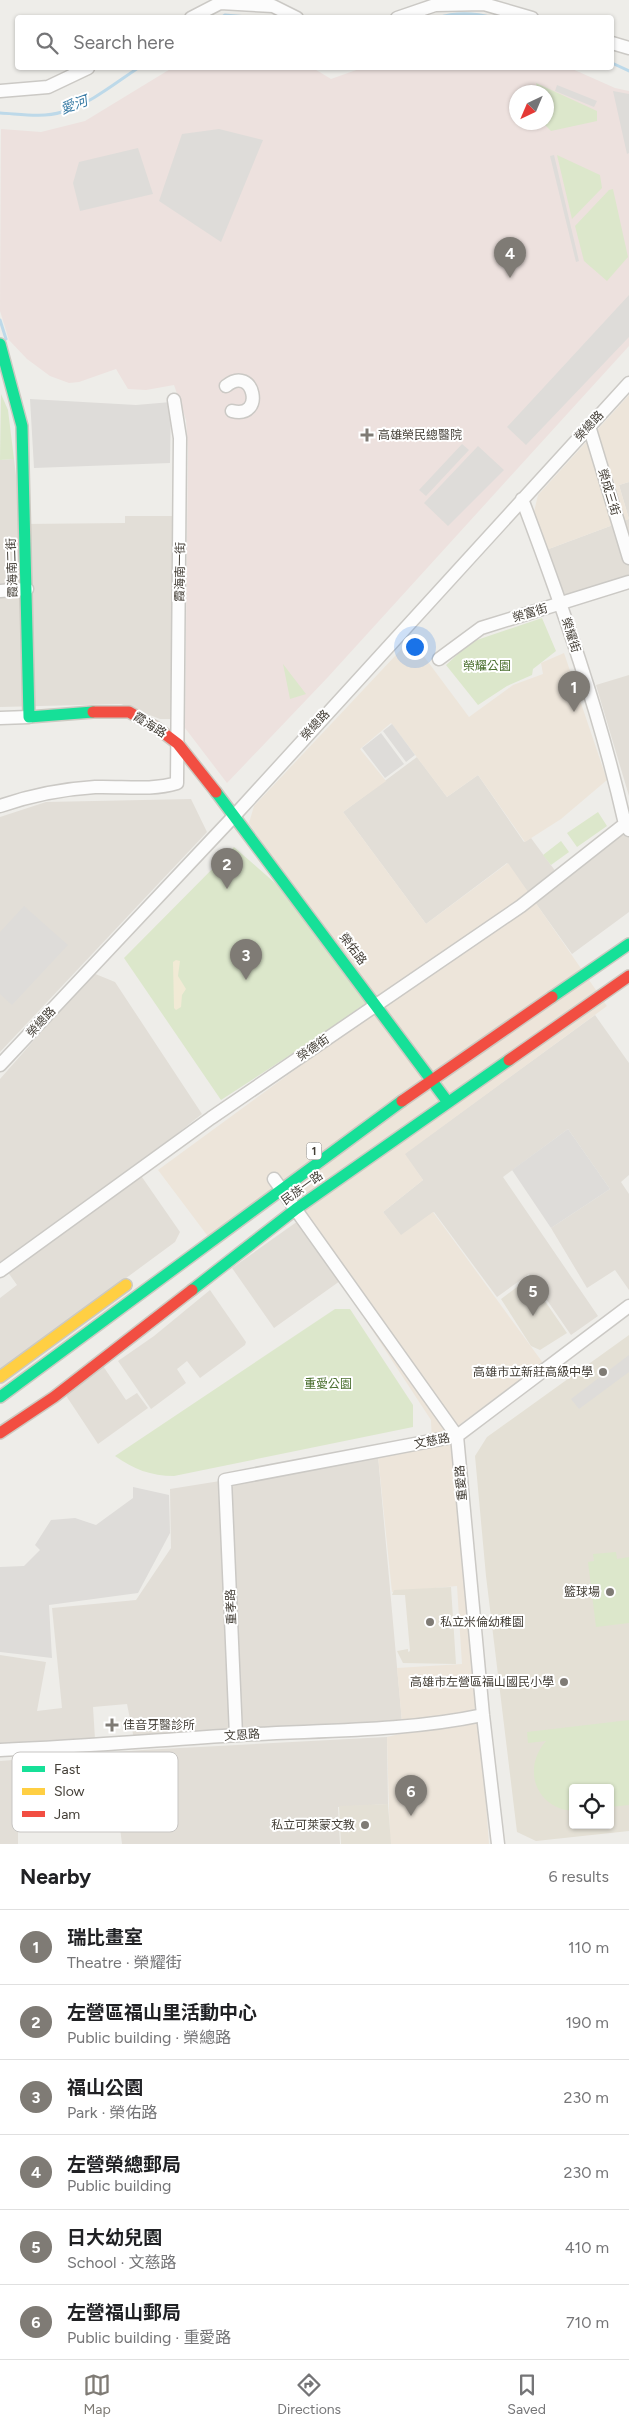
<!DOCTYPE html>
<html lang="en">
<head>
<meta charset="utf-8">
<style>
  body { margin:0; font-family:Figtree,"Noto Sans TC",sans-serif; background:#f6f6f6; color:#202124 }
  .controls { position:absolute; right:15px; bottom:15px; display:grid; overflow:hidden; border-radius:5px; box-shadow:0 1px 4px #0004 }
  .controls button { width:45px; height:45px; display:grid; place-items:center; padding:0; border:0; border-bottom:1px solid #e0e0e0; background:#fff; color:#202124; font:25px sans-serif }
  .compass { position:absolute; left:509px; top:85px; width:45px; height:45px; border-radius:50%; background:#fff; box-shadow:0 1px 4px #0004; rotate:224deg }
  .you { position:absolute; left:414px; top:646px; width:18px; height:18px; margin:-12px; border:4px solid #fff; border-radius:50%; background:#1a73e8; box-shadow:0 0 0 8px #1a73e833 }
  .badge { display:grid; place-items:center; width:32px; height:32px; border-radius:50%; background:#7f7b75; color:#fff; font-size:16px; font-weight:700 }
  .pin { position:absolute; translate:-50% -41px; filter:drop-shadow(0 1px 2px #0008) }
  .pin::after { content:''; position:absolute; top:26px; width:18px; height:15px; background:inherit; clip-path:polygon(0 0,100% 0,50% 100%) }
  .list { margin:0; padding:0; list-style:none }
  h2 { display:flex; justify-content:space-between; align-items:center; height:65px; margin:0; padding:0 20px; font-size:21px }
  h2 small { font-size:16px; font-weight:400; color:#757577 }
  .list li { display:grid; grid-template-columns:32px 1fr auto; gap:15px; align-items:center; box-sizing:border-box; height:75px; padding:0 20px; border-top:1px solid #e0e0e0 }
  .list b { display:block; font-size:19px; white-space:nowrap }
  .list p { margin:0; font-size:16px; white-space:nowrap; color:#757577 }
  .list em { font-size:16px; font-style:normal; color:#757577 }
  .icon { flex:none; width:28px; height:28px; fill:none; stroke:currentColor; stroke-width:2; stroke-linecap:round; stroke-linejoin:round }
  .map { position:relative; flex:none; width:629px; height:1844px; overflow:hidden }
  .search { position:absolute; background:#fff; box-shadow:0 1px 4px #0004; left:15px; right:15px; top:15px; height:55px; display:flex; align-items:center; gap:12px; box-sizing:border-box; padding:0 18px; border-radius:5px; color:#757577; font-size:19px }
  .sheet { height:515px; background:#fff }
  nav { display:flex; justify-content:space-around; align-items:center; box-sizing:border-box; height:70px; border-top:1px solid #e0e0e0; background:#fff; font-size:14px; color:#757577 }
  nav a { display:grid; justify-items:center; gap:2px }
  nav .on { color:#7f7b75 }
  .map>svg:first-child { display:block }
  .residential { fill:#e2ded7 }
  .commercial { fill:#ede5da }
  .education { fill:#e4e0d5; fill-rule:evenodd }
  .medical { fill:#ede1de; fill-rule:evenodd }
  .green { fill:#dce7cb }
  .sand { fill:#f1ead5 }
  .parking { fill:#dedcd9 }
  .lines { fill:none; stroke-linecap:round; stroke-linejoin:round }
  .stream { stroke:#bdd9e9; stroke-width:3 }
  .street-casing { stroke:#cbc9c5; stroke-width:15 }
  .fast-casing { stroke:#ccc9c1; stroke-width:14 }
  .slow-casing { stroke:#ccc9c1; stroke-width:14 }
  .jam-casing { stroke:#ccc9c1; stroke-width:14 }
  .street { stroke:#fcfcfc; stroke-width:12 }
  .fast { stroke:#16e098; stroke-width:11 }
  .slow { stroke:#ffcf43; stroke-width:11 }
  .jam { stroke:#f24e42; stroke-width:11 }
  .poi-dot { fill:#7f7b75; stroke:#fff; stroke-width:2 }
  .labels { text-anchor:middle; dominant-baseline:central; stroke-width:4; stroke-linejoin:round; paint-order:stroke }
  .shield { fill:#fff; stroke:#7b7872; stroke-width:1 }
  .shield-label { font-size:11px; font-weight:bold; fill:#433e36 }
  .street-label { font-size:12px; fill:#433e36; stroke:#fff }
  .poi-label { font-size:12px; fill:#433e36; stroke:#fff; text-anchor:end }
  .park-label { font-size:12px; fill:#4a6f2f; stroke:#fff }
  .water-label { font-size:14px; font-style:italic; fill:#3a7ca5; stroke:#fff }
  .key { fill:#fff; stroke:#c7c5c3; stroke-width:1 }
  .key-label { font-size:14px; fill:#433e36 }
</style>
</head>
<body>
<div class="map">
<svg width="629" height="1844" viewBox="0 0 629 1844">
  <rect width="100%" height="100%" fill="#eeede9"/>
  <path class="residential" d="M14,459L22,524L125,523V516H177L176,719H160L121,704L0,707V460Z
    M629,482V587L567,605L546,550L629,519L619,485Z
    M629,675V796L596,685Z
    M417,757L447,797L478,775L524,842L531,838L559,876L629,831V912L572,954L507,863L426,924L343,812Z
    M191,799L207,832L0,1052V817L46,802Z
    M93,973L115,982L202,1114L135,1167L180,1232L175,1242L0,1371V1298L17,1285L0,1261V1079Z
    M595,1015L629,1063V1175L621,1182L629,1194V1290L615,1270L587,1288L551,1228L610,1189L568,1129L503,1177L598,1316L571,1335L529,1274L497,1297L434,1212L401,1236L383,1212L423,1180L404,1154Z
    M298,1221L340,1281L274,1328L232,1268Z
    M210,1290L246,1342L245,1345L200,1378L187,1361L177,1369L186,1383L151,1409L118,1361L154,1336Z
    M103,1366L126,1400L137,1393L148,1408L98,1444L65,1394Z
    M378,1456L402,1722L134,1739L127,1704L93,1707L95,1739L0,1743V1655L46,1662L37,1711L62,1708L52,1608L136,1600L171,1548L170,1489Z
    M387,1737L388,1804L338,1807L340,1844H122L119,1820L18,1830V1844H0V1761L143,1750Z"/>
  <path class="commercial" d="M629,395V482L619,485L629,519L546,550L534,512L538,495Z
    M411,639L469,717L513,685L543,674L541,663L564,653L607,780L561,819L525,842L478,775L447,797L391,723L360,749L386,781L343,812L426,924L508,863L607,1006L405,1154L423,1180L383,1212L401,1235L433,1212L543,1363L459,1425L489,1844H390L387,1737L403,1733L397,1668L462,1664L457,1586L392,1592L378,1456L432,1445L431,1420L340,1281L279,1198L216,1247L158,1170L375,1011L249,823L254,806Z"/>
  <path class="education" d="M529,1278L567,1333L540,1350L531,1346L501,1299Z
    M629,1335V1831L536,1841L517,1832L486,1576L475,1456L487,1437ZM573,1788H610V1825H573Z
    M451,1587L456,1664L403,1663L397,1651L408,1649V1652L410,1651L405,1595H392L394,1590Z
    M388,1804L391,1844H341L339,1806Z"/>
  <path class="medical" d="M172,68H313L331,79L362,68H570L615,88L629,91V346L328,677L227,783L185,728L188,450L186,420L174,385L146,390L128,389L116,369L79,382L69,383L50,376L27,359L9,340L0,311L1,129L41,132L85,121ZM516,92H546V122H516Z"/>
  <path class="green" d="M536,83L597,111V121L551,131L543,123L546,122V92H538Z
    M557,155L600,175L602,188L572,219Z
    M613,189L628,257L607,281L584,261L575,226L609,190Z
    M1,394L8,410L14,459L0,460Z
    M542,618L556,651L533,669L532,675L507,686L478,705L446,665L471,642Z
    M283,664L306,694L290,699Z
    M598,812L607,826L577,847L567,833Z
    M561,841L569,852L551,865L543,855Z
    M234,847L283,890L370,1003L221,1100L124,958Z
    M335,1309H350L413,1405V1427L174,1476C151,1476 133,1469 115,1456Z
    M616,1552L617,1559L629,1557V1623L596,1627L588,1562L594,1561L593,1554Z
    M629,1720V1805L610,1807V1788H573V1811C535,1808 522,1768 546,1741L528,1743L527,1732Z"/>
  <path class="sand" d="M176,960L180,961L178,976L186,989L182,995L181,1007L176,1010L174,1008L173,962Z"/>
  <path class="parking" d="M557,85L597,101L594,107L555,91Z
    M613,91L629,94V153L627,154Z
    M219,129L263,140L221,242L159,201L182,134Z
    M138,148L153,194L80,211L73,183L79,162Z
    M554,155L579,261L576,262L550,156Z
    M629,295V337L526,445L507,427Z
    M30,399L136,405L171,402L170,463L34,468Z
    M462,444L469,450L426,496L419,490Z
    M478,446L504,470L448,526L424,503Z
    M392,724L415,755L406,762L383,731Z
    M381,733L404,764L385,778L362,748Z
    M24,906L68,945L12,1005L0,994V932Z
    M568,1129L610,1189L551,1228L512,1170Z
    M629,1355V1372L579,1409L571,1399Z
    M133,1487L169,1495L170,1533L138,1593L49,1605L52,1658L0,1652V1567L24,1566L40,1550L35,1545L51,1520L75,1518L96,1525L133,1498Z"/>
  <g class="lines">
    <path class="stream" d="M221,18L225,15L258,18
      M437,18C455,12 476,13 494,18
      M612,63L629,71
      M0,113C20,114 43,118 62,112C90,104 114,84 138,68
      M0,320L6,339"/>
    <defs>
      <path id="street" d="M191,18L220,3L273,6L297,18
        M397,18L435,5L484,4L532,18
        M612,43L629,48
        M0,91L48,87L88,68
        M226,386C254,363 266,420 232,411
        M589,426L629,558
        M522,499C562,605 600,713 625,824L629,830
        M0,591L27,589
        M439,659L481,628L629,582
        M0,718L29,717
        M0,806C32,795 62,789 95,787C122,786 151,791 177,783L180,438L174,400
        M0,1065L235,815L629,383
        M274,1179L457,1436L483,1715L498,1844
        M0,1271L211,1118L521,906L625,824
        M236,1735L225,1480L457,1436L629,1306
        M0,1750C79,1747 158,1740 238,1735C320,1730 402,1732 483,1715"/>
      <path id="fast" d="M0,344L22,426L29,717L93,712
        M216,792L447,1101
        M552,997L629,944
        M192,1290L296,1209L509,1060
        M0,1397L402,1101"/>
      <path id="slow" d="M0,1377L126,1285"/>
      <path id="jam" d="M93,712H129L157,728L178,744L216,792
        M509,1060L629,976
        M402,1101L552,997
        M0,1433L54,1397L192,1290"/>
    </defs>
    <use href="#street" class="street-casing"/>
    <use href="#fast" class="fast-casing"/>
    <use href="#slow" class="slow-casing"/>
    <use href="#jam" class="jam-casing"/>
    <use href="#street" class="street"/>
    <use href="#fast" class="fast"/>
    <use href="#slow" class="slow"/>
    <use href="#jam" class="jam"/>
  </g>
  <g class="poi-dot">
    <path d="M364.5 427.5h5v5h5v5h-5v5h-5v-5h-5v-5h5z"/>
    <circle cx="603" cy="1372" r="5"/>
    <circle cx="610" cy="1592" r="5"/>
    <circle cx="430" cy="1622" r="5"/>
    <circle cx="564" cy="1682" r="5"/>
    <path d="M109.5 1717.5h5v5h5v5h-5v5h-5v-5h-5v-5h5z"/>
    <circle cx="365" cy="1825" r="5"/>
  </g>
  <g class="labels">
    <rect class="shield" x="306.5" y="1142.5" width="15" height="17" rx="4"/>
    <g class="shield-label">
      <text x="314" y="1151">1</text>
    </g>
    <g class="street-label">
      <text transform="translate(589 426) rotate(-47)">榮總路</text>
      <text transform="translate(609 492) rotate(73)">榮成三街</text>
      <text transform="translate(12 568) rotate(-92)">霞海南二街</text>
      <text transform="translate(180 572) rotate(-89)">霞海南一街</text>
      <text transform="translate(530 613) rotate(-17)">榮富街</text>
      <text transform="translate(571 635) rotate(72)">榮耀街</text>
      <text transform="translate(150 725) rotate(32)">霞海路</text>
      <text transform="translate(315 725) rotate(-47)">榮總路</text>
      <text transform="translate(353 949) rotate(53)">榮佑路</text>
      <text transform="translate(41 1022) rotate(-47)">榮總路</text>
      <text transform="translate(313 1048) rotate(-35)">榮德街</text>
      <text transform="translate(302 1188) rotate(-36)">民族一路</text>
      <text transform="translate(432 1441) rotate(-11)">文慈路</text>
      <text transform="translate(461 1483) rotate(-95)">重愛路</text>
      <text transform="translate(231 1607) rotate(-92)">重孝路</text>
      <text transform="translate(242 1735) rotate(-4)">文恩路</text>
    </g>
    <g class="poi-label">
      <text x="378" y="435" text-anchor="start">高雄榮民總醫院</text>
      <text x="593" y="1372">高雄市立新莊高級中學</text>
      <text x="600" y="1592">籃球場</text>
      <text x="440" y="1622" text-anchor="start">私立米倫幼稚園</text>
      <text x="554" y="1682">高雄市左營區福山國民小學</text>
      <text x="123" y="1725" text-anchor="start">佳音牙醫診所</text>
      <text x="355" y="1825">私立可萊蒙文教</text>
    </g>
    <g class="park-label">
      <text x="487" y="666">榮耀公園</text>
      <text x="328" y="1384">重愛公園</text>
    </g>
    <g class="water-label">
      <text transform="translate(74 105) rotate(-20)">愛河</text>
    </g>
  </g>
  <rect x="12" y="1752" width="166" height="80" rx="8" class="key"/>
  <rect x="22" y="1766" width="23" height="6" fill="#16e098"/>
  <rect x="22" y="1788" width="23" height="7" fill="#ffcf43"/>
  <rect x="22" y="1811" width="23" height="6" fill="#f24e42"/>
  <g class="key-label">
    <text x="54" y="1774">Fast</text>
    <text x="54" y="1796">Slow</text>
    <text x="54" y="1819">Jam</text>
  </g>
</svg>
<div class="controls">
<button><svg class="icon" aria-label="locate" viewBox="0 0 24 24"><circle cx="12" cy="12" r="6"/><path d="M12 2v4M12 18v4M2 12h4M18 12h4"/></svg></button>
</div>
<svg class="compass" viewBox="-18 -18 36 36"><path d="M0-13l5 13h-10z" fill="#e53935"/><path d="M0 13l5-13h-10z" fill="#757577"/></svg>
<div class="you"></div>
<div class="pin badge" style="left:574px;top:712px">1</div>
<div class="pin badge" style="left:227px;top:889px">2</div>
<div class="pin badge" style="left:246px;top:980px">3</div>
<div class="pin badge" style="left:510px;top:278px">4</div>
<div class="pin badge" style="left:533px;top:1316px">5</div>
<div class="pin badge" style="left:411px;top:1816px">6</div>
<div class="search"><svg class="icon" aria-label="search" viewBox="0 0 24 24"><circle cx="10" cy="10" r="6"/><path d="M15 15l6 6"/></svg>Search here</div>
</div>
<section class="sheet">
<h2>Nearby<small>6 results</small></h2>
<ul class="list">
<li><span class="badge">1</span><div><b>瑞比畫室</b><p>Theatre · 榮耀街</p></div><em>110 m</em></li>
<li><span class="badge">2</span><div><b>左營區福山里活動中心</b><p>Public building · 榮總路</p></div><em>190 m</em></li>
<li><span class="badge">3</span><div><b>福山公園</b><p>Park · 榮佑路</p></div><em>230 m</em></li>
<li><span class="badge">4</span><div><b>左營榮總郵局</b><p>Public building</p></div><em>230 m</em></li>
<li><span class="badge">5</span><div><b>日大幼兒園</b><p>School · 文慈路</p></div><em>410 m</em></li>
<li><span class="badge">6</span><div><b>左營福山郵局</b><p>Public building · 重愛路</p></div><em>710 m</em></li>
</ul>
</section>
<nav>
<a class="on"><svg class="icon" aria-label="map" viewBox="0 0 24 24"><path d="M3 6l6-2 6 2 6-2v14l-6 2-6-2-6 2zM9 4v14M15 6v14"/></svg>Map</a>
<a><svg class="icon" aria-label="directions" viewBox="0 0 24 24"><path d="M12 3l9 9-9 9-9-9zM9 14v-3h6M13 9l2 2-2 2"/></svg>Directions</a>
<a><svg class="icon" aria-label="saved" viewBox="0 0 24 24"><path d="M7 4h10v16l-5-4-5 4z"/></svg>Saved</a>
</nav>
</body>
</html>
